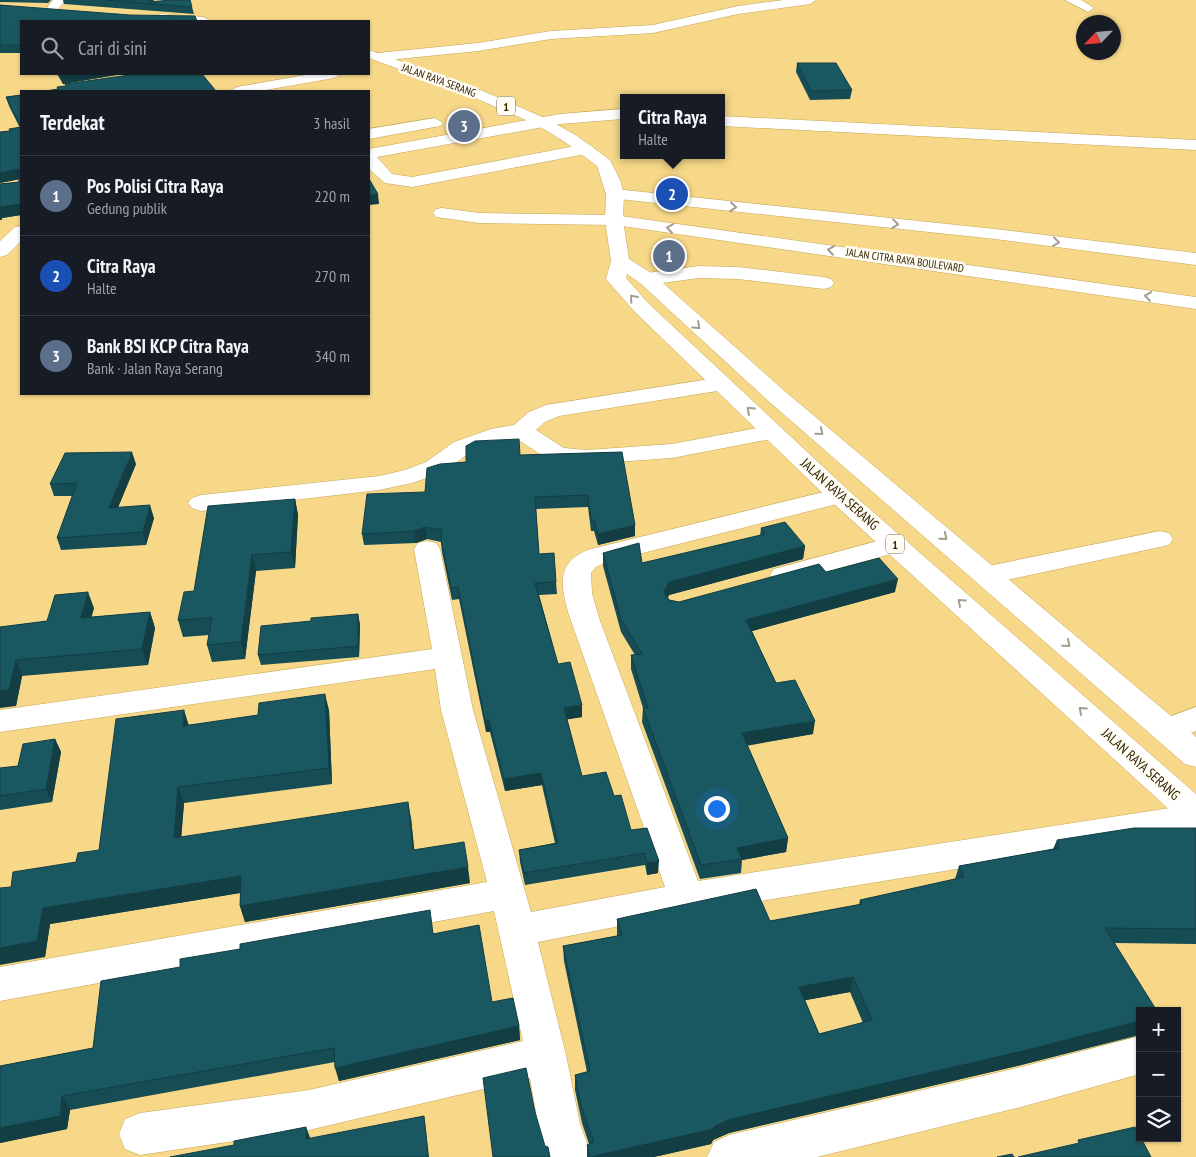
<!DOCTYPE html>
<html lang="id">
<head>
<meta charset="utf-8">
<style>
  body { margin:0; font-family:"PT Sans Narrow",sans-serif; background:#20242c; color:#f1f3f6 }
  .controls { position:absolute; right:15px; bottom:15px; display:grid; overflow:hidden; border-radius:0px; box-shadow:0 1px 4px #0004 }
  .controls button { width:45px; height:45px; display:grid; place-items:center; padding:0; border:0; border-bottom:1px solid #363941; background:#171b24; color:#f1f3f6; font:25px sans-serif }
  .compass { position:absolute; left:1076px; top:15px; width:45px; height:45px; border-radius:50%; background:#171b24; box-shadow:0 1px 4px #0004; rotate:244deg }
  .you { position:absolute; left:716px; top:808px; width:18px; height:18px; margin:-12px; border:4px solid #fff; border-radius:50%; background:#1a73e8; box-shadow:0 0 0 8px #1a73e833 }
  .badge { display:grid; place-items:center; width:32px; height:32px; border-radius:50%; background:#9ba7dc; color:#fff; font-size:16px; font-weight:700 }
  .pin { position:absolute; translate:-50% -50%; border:2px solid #fff; box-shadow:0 1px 5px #0006 }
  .popup { position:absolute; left:620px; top:94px; width:105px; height:65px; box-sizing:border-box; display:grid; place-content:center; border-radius:0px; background:#171b24; filter:drop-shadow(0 1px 4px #0005); font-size:16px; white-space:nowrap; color:#9ea1a6 }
  .popup b { font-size:19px; color:#f1f3f6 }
  .popup::after { content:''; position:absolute; left:50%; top:100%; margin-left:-10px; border:10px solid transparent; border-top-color:#171b24 }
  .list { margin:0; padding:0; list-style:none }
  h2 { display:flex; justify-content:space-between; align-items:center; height:65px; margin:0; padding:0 20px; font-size:21px }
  h2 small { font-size:16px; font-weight:400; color:#9ea1a6 }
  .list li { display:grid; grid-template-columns:32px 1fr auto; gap:15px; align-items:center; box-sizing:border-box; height:80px; padding:0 20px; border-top:1px solid #363941 }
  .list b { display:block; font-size:19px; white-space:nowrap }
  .list p { margin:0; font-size:16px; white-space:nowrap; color:#9ea1a6 }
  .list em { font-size:16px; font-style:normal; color:#9ea1a6 }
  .icon { flex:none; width:28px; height:28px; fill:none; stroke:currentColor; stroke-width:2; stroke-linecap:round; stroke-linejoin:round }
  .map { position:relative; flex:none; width:1196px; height:1157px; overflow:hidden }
  .search { position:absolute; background:#171b24; box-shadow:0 1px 4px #0004; left:20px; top:20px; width:350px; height:55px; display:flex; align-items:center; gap:12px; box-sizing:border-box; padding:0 18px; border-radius:0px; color:#9ea1a6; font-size:19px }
  .panel { position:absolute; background:#171b24; box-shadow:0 1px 4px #0004; left:20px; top:90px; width:350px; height:305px; border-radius:0px }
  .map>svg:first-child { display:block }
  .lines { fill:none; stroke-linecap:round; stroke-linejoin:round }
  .street-casing { stroke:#c5a658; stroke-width:1 }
  .secondary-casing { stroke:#c5a658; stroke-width:1 }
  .highway-casing { stroke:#c5a658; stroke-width:1 }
  .street { fill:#fff; fill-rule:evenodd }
  .secondary { fill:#fff; fill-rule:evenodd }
  .highway { fill:#fff; fill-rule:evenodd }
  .wall { fill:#164c53; fill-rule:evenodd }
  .shaded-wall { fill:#123e44 }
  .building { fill:#1a5861; stroke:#123e44; fill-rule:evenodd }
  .oneway { stroke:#a39d8e }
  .labels { text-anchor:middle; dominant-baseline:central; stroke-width:5; stroke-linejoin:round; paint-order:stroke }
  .far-street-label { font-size:11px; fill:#332604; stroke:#fffcf4 }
  .shield { fill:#fffcf4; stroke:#70664c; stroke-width:1 }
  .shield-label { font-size:12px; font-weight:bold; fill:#332604 }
  .street-label { font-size:14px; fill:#332604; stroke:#fffcf4 }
</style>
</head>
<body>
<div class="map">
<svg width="1196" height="1157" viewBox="0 0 1196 1157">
  <rect width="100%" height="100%" fill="#f7d889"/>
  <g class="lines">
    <defs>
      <path id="street" d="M784,0H816L810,4L738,14L653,33L551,39L478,51L378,61L371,57L378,53L478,43L551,31L653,25L738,6Z
        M1065,0H1081L1094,8L1088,12Z
        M311,74H341L334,78L260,91H230L237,87Z
        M623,109V119L560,124L377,157L392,174L412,177L586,144L592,146L594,149L586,154L412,187L385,183L369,169V149L560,114Z
        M721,116L1196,140V150L721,126Z
        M435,118L443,123L440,126L369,139V129Z
        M442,208L479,213L614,215L620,216L623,220L620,224L614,225L479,223L436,217L433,213L436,209Z
        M21,226V241L7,255L0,257V241L15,227Z
        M699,266L738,267L824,277L831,279L834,283L831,287L824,289L738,279L699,278L647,285L640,283L637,279L640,275L647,273Z
        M722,377L730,379L733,384L730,389L559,416L545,422L536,430L564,448L587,450L672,444L773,425L781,427L785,432L781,437L672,458L587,464H568L546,458L517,439L503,441L470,452L444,472L412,483L379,490L201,511L192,508L188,503L192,498L201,495L379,476L405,470L426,462L454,442L491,429L514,425L529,412L546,405Z
        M840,488L849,491L853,496L849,501L607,562L596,567L591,573L592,593L599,618L698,881L1196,804V830L687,913L538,942L566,1055L580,1124L592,1157H548L538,1124L530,1078L309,1130L140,1155L125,1149L119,1134L125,1119L140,1113L309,1090L523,1041L494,911L0,1001V967L487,882L441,710L435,669L0,732V710L432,649L414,549L418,543L427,541L436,543L440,549L473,710L531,912L665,887L570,618C561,589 554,561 591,549Z
        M1160,531L1169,533L1173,539L1169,545L988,584L978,581L974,575L978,569L988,566Z
        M896,536L905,538L909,544L905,550L784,584L774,581L770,575L774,569Z
        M1196,707V731L1166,742L1155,738L1150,730L1155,722Z
        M1140,1036V1074L1021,1107L817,1157H707L714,1142L729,1135L1021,1067Z"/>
      <path id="secondary" d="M53,0H65L56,12L52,13L46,9Z
        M615,189L995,229L1196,253V265L995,239L609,198L606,194L609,190Z
        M614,215L1196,297V309L608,224L605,220L608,216Z"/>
      <path id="highway" d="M161,14L204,17L210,21H157L155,18L157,15Z
        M369,50L476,88L547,119L577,136L610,160L620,180L624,194L623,220L629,259L654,275L781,388L1196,737V767L1185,764L765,398L640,283L627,274L626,278L649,304L849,491L1196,794V827L1184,823L831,501L635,312L606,279L611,261L605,220L606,194L597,166L565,142L537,125L466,94L369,58Z"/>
    </defs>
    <use href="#street" class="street-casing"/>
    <use href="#secondary" class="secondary-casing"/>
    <use href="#highway" class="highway-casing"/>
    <use href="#street" class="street"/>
    <use href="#secondary" class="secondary"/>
    <use href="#highway" class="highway"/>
  </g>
  <path class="wall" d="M0,0H51L48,3L0,2Z
    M63,0H154L153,2L192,7L194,14L64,4Z
    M0,5L21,21V53H0Z
    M797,63L852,90L850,99L810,100L796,72Z
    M57,74H122L63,84Z
    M21,95V215L2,218V220H0V184L19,182V179L0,183V132L10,131L20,128L9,106L6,97Z
    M622,452L635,536L598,545L594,531H591L588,507L536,509L539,554L556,582L557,594L539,595L558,664L582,717L567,719L582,776L614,796L631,830L658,873L647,875L645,865L525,885L520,862L519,850L555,843L542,785L505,791L490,732H486L459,599L452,600L442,552L441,542L427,539L416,543L364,545L362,534L425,492L466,462L520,455Z
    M136,464L118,507L154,518L146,545L61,550L57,538L72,496H54L50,484Z
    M295,499L298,515L295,568L256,571L245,659L212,662L207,645L209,635L183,637L178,620L194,591Z
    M761,528L805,546L803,559L669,595L668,597L669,600L679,602L826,572L895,592L752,631L776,683L813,734L747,745L788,838L786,852L742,860L741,873L700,879L642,722L643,708L631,669V655H635L621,632L603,566V553L642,563L760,536Z
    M94,608L91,617L150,612L155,628L148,665L22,676L16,706L0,627L47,621Z
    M358,614L360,625L359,657L261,665L258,655L311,621Z
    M329,710L332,784L184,803L181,837L411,818L414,850L470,883L245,922L240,906V893L50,924L45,957L11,887L76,862L99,850L189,725Z
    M55,739L61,752L52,802L0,810V768L18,766Z
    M1196,828V944L1115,943L1140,1011V1035L1021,1065L729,1133L713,1140L711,1144L654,1157H587V1145L589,1144L582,1123L575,1090V1075L587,1072L564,961L563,946L617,936V919L770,921L859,905L860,900L955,879L959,866L1053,849L1057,840ZM850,992L863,1023L819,1034L805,1000Z
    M434,933L492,1002L519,1026L520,1040L339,1081L335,1062L70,1110L67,1129L0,1143V1066L93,1048Z"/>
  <path class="shaded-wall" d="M70,74H122L63,84L60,75Z
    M19,169L21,179L0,183V173Z
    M378,194L379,204L369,205V195Z
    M21,204V215L2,218V220H0V207Z
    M132,452L136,464L113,520L109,508Z
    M295,499L298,515L295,568L291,552Z
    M150,505L154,518L146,545L143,532Z
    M635,525V536L598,545V534Z
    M425,527L427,539L416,543L414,531Z
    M805,546L803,559L669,595L663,605L664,592L669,582Z
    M252,555L256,571L245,659L241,642Z
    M898,579L895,592L745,633L746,620Z
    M88,592L94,608L87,634L81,618Z
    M150,612L155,628L148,665L142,649Z
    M358,614L360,625L359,657L358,646Z
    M16,660L22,676L16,706L0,708V691Z
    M325,694L329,710L332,784L329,768Z
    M582,705V717L564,720V708Z
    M184,710L189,726H183Z
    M485,720H489L490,732H486Z
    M815,721L813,734L740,747L742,733Z
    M55,739L61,752L52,802L46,789Z
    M541,773L542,785L505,791L504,779Z
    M178,787L184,803L180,854L174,838Z
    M408,802L411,818L416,866L413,850Z
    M788,838L786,852L742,860L737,848Z
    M659,861L658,873L647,875V863Z
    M468,867L470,883L245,922L240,906Z
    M241,876L246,892L50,924L45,957L0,965V948L43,908Z
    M853,977L850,992L796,1002L799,987Z
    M1140,1021V1034L1021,1065L729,1133L713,1140L711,1144L654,1157H593L731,1119Z
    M519,1026L520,1040L339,1081L335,1068Z
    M62,1096L70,1110L67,1129L0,1143V1128Z
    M424,1116L426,1130L429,1157H428Z
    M306,1127L311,1140L306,1139Z"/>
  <path class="building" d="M106,0H149L148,2L172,0H190L192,7Z
    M0,5L130,15L195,16L197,21H21V45H0V25L2,24H0Z
    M797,63H836L852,90L811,91Z
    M59,74H70L60,75Z
    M137,74H202L216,91H46L58,89L57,87L66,86L65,84Z
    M21,95V127L6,97Z
    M21,127V204L0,207V184L19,182V169L0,173V132L10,131L9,129Z
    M369,179L378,194L369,195Z
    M519,439L520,455L622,452L635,525L598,534L594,520H591L588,495L535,497L539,554L554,553L556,582L535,583L558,664L570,662L582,705L564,708L582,776L606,772L614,796L621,795L631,830L647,828L659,861L647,863L645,853L524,873L519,850L558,843L541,773L504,779L489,720H485L458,587L451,588L441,540L442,530L425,527L414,531L362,534L367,494L425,492L427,468L440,464L466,462V446L475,441Z
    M132,452L109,508L150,505L143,532L57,538L77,483L50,484L65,453Z
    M295,499L291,552L252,555L241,642L207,645L212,618L178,620L184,592L194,591L208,506Z
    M785,522L805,546L669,582L664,592L669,600L679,602L819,564L826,572L879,558L898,579L746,620L776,683L795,680L815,721L742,733L788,838L737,848L742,859L701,865L643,708H648L631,655L642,654L621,619L603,553L639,543L642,563L765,534L761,528Z
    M88,592L81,618L150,612L142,649L16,660L9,690L0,691V627L47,621L55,595Z
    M358,614V646L258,655L261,626L311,621V618Z
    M325,694L329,768L178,787L174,838L408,802L413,850L464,842L468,867L240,906L241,876L43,908L37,941L0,948V888L11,887L13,872L76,862L78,853L99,850L116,719L184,710L183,726L258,715L259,703Z
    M55,739L46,789L0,796V768L18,766L23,744Z
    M1134,828H1196V929L1105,928L1157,1011H1140V1021L1027,1050L731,1119L715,1126L713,1129L590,1157L587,1145L594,1142L582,1109L575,1075L590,1071L563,946L622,935L617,919L756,889L770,921L862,904L860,900L964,877L959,866L1059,848L1057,840ZM853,977L872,1020L819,1034L799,987Z
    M430,910L433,934L479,925L492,1002L513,998L519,1026L335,1068L334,1048L62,1096L60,1116L0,1128V1066L93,1048L101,981L180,967V959L240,949V944Z
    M526,1068L535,1112L545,1146L548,1147L550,1157H493L483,1078Z
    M424,1116L428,1157H170L234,1145V1141L306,1127V1139Z
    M1135,1127L1140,1136V1138H1141L1151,1157H1018L1079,1143L1078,1140Z
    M1012,1154L1014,1157H997Z"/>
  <defs><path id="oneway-chevron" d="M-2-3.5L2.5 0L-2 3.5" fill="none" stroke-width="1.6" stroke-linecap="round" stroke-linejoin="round" transform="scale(1.25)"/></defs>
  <g class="oneway">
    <use href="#oneway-chevron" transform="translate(733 207) rotate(6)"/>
    <use href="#oneway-chevron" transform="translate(895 224) rotate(6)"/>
    <use href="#oneway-chevron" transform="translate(670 228) rotate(-172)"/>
    <use href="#oneway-chevron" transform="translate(1056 242) rotate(7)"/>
    <use href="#oneway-chevron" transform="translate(831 250) rotate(-172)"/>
    <use href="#oneway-chevron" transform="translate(1148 296) rotate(-171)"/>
    <use href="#oneway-chevron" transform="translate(633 298) rotate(-131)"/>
    <use href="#oneway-chevron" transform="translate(697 326) rotate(42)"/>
    <use href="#oneway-chevron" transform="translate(750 410) rotate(-137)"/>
    <use href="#oneway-chevron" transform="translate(820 432) rotate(40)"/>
    <use href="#oneway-chevron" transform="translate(944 537) rotate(40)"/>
    <use href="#oneway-chevron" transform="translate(961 602) rotate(-138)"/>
    <use href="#oneway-chevron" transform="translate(1067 644) rotate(41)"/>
    <use href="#oneway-chevron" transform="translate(1082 710) rotate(-138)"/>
  </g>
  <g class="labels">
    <g class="far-street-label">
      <text transform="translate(439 80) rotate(20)">JALAN RAYA SERANG</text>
      <text transform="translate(905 260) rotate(8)">JALAN CITRA RAYA BOULEVARD</text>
    </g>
    <g class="shield">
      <rect x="497" y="96.5" width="18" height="19" rx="4"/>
      <rect x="886" y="534.5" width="18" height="19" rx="4"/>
    </g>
    <g class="shield-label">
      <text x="506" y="106">1</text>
      <text x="895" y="544">1</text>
    </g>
    <g class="street-label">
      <text transform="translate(840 494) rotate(42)">JALAN RAYA SERANG</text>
      <text transform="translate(1141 764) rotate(42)">JALAN RAYA SERANG</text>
    </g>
  </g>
</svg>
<div class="controls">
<button>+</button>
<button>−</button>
<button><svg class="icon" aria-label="layers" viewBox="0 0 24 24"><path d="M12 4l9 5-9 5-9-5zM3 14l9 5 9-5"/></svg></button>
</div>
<svg class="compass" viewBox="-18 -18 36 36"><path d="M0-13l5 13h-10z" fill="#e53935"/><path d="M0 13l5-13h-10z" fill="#9ea1a6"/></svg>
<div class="you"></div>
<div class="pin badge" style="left:669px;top:256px;background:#5c6f8a">1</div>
<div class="pin badge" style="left:672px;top:194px;background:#1a4fb4">2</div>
<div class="popup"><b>Citra Raya</b>Halte</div>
<div class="pin badge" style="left:464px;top:126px;background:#5c6f8a">3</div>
<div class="search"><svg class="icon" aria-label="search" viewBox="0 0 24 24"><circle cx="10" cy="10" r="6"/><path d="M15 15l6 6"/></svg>Cari di sini</div>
<section class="panel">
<h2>Terdekat<small>3 hasil</small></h2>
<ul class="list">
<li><span class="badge" style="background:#5c6f8a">1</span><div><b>Pos Polisi Citra Raya</b><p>Gedung publik</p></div><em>220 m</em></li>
<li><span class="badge" style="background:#1a4fb4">2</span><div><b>Citra Raya</b><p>Halte</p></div><em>270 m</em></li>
<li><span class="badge" style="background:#5c6f8a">3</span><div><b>Bank BSI KCP Citra Raya</b><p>Bank · Jalan Raya Serang</p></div><em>340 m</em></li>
</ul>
</section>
</div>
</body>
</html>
